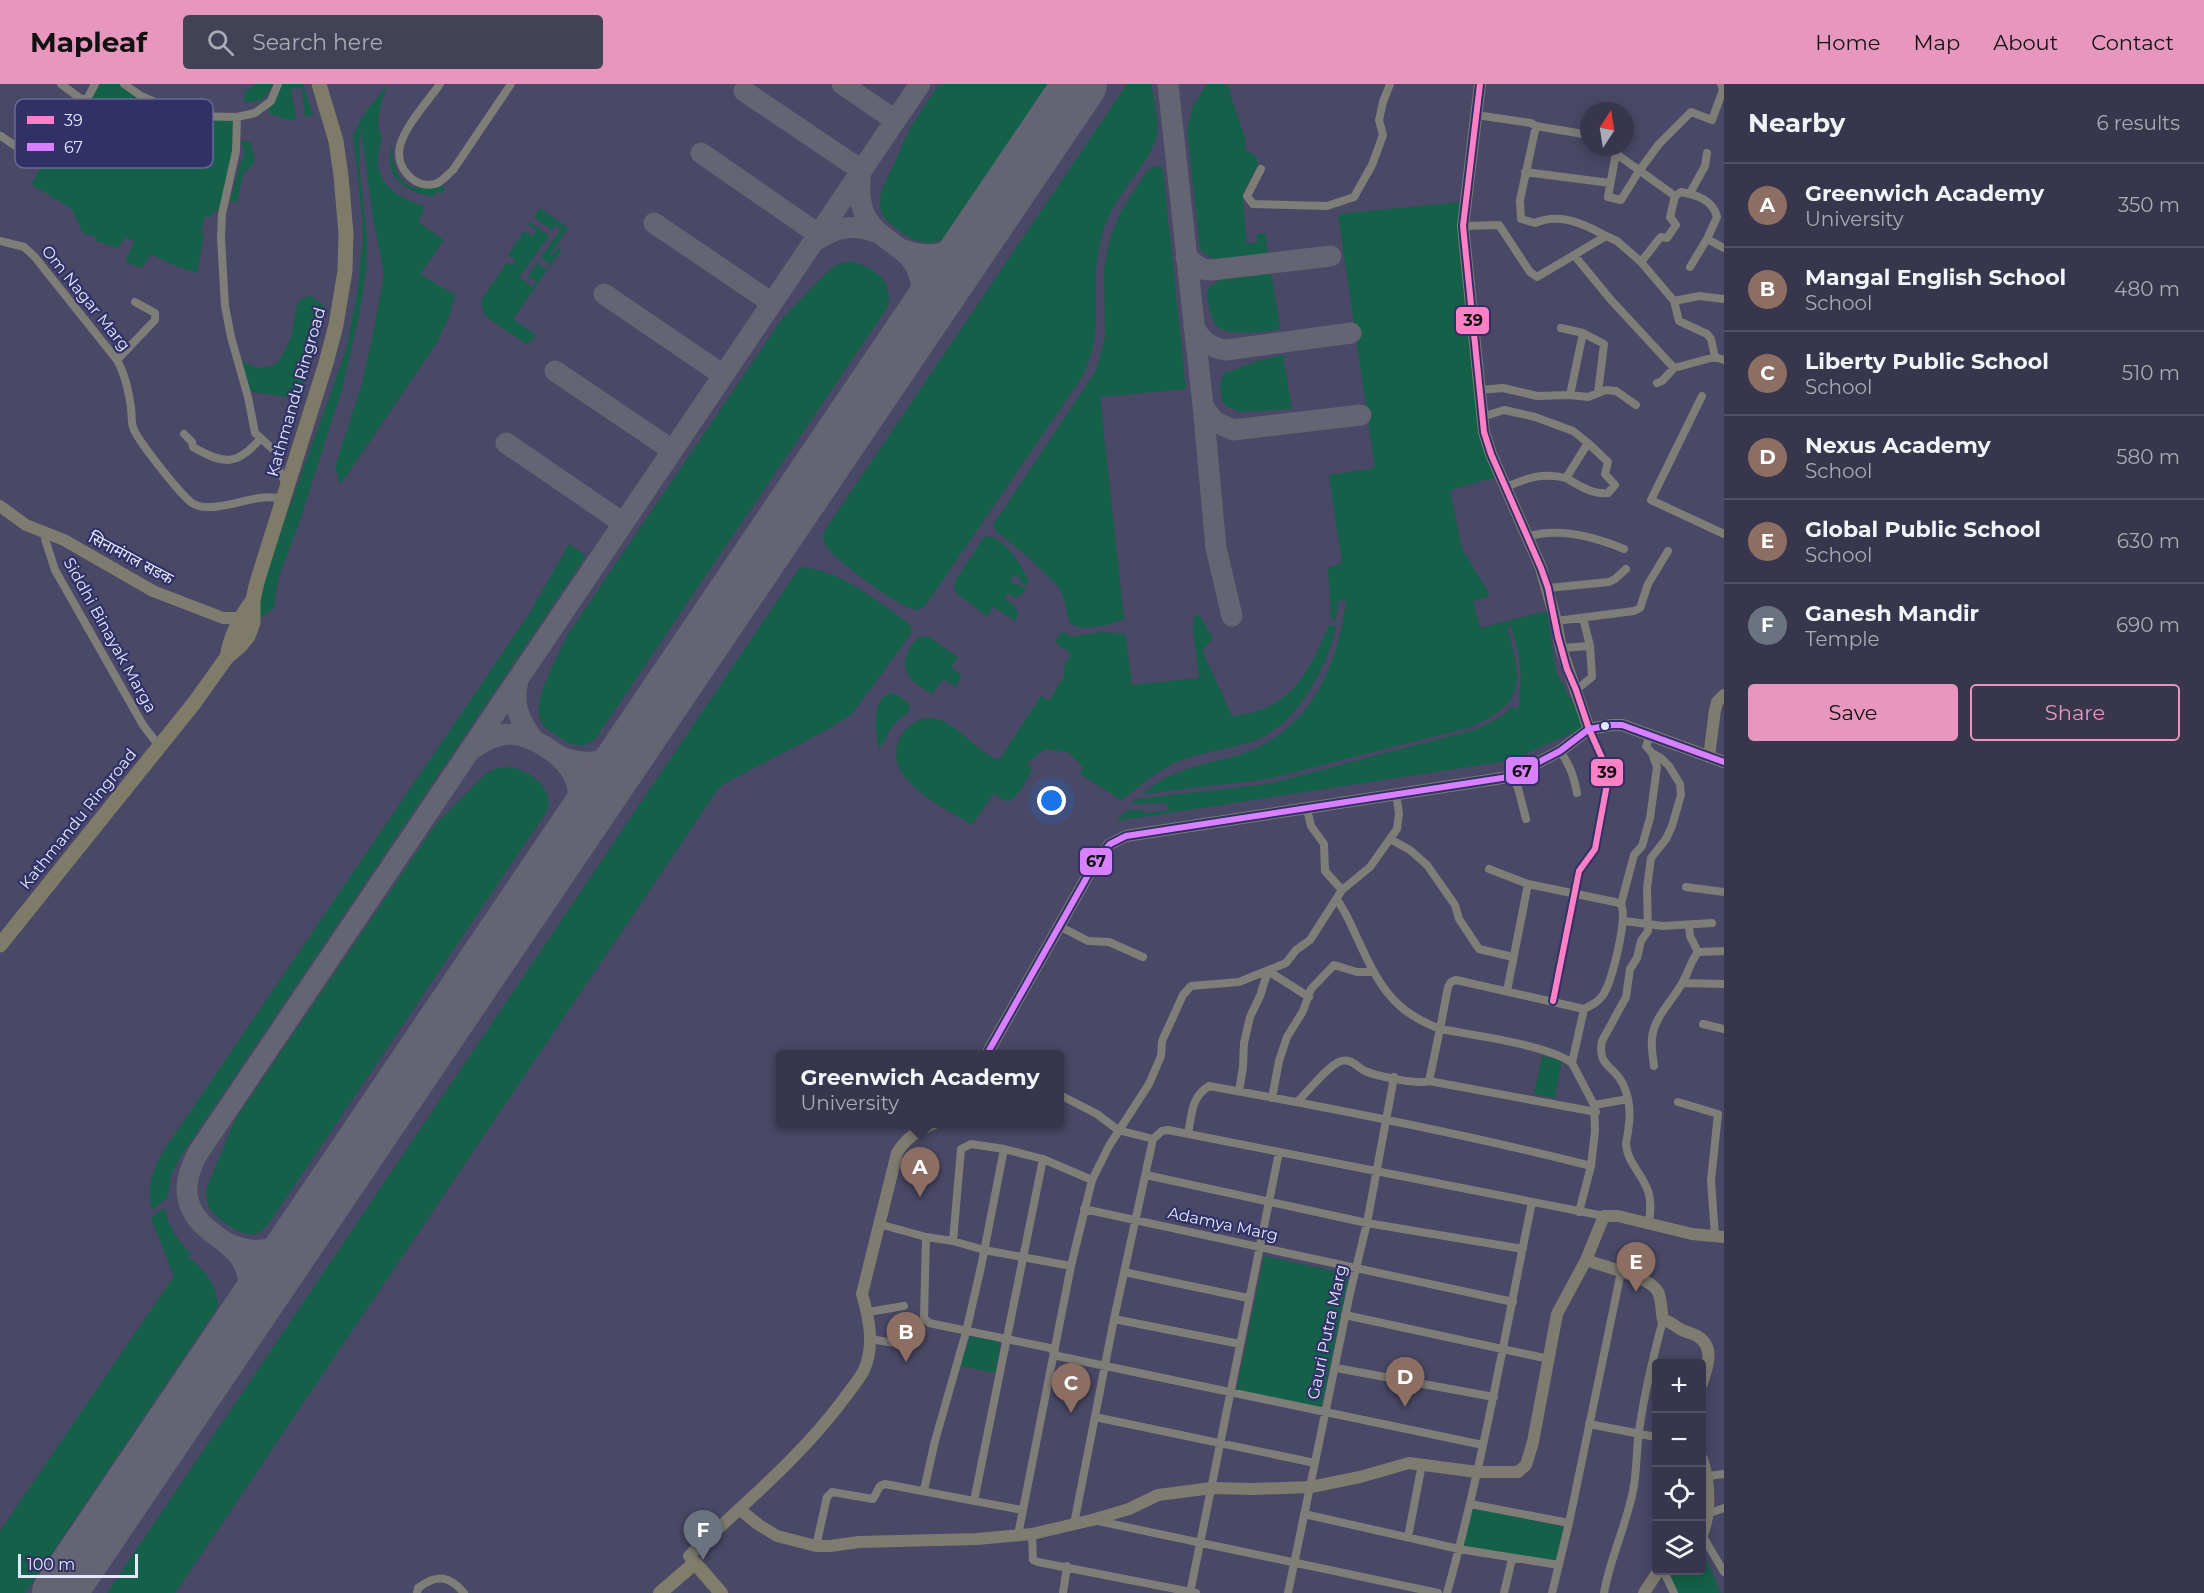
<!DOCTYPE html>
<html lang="en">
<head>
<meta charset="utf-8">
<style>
  body { margin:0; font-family:Montserrat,"Noto Sans Devanagari",sans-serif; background:#424156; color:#f1f3f6 }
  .controls { position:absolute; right:18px; bottom:18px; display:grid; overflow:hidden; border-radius:6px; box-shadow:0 3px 15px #0003 }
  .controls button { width:54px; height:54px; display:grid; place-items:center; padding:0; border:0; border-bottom:2px solid #515064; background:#37364c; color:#f1f3f6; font:30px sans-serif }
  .compass { position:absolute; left:1580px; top:18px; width:54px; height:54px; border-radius:50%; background:#37364c; box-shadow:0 3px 15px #0003; rotate:12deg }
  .scale { position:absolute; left:18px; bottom:15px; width:120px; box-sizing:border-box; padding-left:6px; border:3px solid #e5e7fc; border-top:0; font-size:16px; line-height:21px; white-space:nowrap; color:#e5e7fc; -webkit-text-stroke:4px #323167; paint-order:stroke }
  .you { position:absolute; left:1052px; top:717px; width:21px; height:21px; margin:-15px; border:4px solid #fff; border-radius:50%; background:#1a73e8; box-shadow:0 0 0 9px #1a73e833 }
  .badge { display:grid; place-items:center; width:39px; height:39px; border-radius:50%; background:#e797bd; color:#fff; font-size:20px; font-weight:700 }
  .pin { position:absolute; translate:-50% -50px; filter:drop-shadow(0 2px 3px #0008) }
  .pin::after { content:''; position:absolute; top:32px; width:21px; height:18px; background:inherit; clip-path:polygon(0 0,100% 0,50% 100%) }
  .popup { position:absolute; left:776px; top:966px; width:288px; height:78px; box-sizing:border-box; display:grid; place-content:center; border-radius:6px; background:#37364c; filter:drop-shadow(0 2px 4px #0005); font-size:20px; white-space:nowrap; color:#aaabb5 }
  .popup b { font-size:22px; color:#f1f3f6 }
  .popup::after { content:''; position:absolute; left:50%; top:100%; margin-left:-12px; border:12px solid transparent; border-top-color:#37364c }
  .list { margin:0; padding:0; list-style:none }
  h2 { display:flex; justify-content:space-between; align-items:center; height:78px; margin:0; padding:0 24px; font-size:26px }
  h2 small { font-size:20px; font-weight:400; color:#aaabb5 }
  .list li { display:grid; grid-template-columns:39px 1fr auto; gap:18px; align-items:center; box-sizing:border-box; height:84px; padding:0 24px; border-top:2px solid #515064 }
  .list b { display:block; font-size:22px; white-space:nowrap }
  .list p { margin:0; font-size:20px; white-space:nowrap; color:#aaabb5 }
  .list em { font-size:20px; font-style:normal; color:#aaabb5 }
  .actions { display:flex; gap:12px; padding:18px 24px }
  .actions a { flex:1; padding:14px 0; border:2px solid #e797bd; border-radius:6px; text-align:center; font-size:21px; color:#e797bd }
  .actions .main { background:#e797bd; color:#111 }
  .icon { flex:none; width:33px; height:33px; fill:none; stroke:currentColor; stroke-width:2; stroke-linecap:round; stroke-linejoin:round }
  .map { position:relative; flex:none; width:1724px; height:1509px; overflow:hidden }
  header { display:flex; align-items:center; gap:36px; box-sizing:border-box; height:84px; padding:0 30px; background:#e797bd; color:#111 }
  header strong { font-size:28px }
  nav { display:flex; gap:33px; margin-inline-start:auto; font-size:21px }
  .search { width:420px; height:54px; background:#424156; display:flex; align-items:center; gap:15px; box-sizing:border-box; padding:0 21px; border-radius:6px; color:#aaabb5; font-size:22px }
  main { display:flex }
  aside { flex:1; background:#37364c }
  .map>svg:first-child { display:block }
  .green { fill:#146048 }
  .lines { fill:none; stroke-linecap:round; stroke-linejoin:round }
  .taxiway { stroke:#656472; stroke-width:21 }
  .runway { stroke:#656472; stroke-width:54 }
  .street { stroke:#7f7d78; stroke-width:8 }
  .secondary { stroke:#7e7c70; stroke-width:12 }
  .primary { stroke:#807d6b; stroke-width:14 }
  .highway { stroke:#7e7b68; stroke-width:15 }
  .bus-1-casing { stroke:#323167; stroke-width:10 }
  .bus-2-casing { stroke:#323167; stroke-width:10 }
  .bus-1 { stroke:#ff80c5; stroke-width:6 }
  .bus-2 { stroke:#d880ff; stroke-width:6 }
  .bus-dot { fill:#e5e7fc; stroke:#323167; stroke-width:2 }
  .labels { text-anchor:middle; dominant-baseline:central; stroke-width:4.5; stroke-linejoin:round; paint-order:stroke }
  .street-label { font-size:16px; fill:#e5e7fc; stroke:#323167 }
  .key { fill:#323167; stroke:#686894; stroke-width:1.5 }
  .key-label { font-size:16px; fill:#e5e7fc }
  .line-badge { stroke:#323167; stroke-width:2 }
  .pale-badge-label { font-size:16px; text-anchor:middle; font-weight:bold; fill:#111 }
</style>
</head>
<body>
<header>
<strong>Mapleaf</strong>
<div class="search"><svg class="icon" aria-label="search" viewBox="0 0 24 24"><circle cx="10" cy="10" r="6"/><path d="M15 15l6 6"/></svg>Search here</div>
<nav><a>Home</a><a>Map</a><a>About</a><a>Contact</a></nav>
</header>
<main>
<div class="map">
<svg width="1724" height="1509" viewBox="0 0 1724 1509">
  <rect width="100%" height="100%" fill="#494866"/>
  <path class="green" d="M97,0H121L150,18L145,34L179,40L186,34L233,37V62L220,127L214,126L211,133L205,132L201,149L204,150L197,189L178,183L151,170L142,184L125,178L134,157L125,153L118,164L96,157L97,154L83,149L74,129L69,123L31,100L43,80L56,71L73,44L81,19Z
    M256,0H274L262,16L244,19L245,7Z
    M280,0H303L313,31L305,33L302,4L291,5L296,36H289L270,30L269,24Z
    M939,0H1048L946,153C930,164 916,158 901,148C895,143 888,139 883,132C879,125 880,116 881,108L910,44Z
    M1127,0H1151C1154,16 1159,34 1157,50C1153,70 1136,88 1125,105C1113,121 1104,139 1100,159C1089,207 1106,246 1082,293L925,522L916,526C897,522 844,482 830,467C827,464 825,459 823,455L825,446Z
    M1207,0H1229L1230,10L1245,54V66L1256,72L1258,81L1243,109L1246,159H1257V150H1265L1269,175C1249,176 1214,184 1200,165L1187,46L1193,22Z
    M387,1C383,14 376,32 379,46C380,49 382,52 381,55C381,62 377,70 378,78C379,104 403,116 425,122L418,138L444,156L420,190L455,211L449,232L436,260L340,401L335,382L362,300L375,240L384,190L373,133L361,44L359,79L367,156L366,185L360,227L342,305L299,439L278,495L274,524L262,533L258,531L262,503L275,463L346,266L357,210L363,156L362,133L353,51L366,27Z
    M240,57L251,58C255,81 258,75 243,90L237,119L232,118L231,115L239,83L245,68Z
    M392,58C392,75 395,103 419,104C425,104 435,102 443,102L445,105L442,110L437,107L433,113C401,106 383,93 392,58Z
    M1153,82L1161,83L1163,87L1186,305L1100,313L1124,535C1109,541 1082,550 1069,538L1064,514L1058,502L1027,472L997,448L993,441L1095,288L1105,253L1104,187L1109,159L1119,131L1144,91Z
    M1460,118L1496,393L1450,406L1462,465L1490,511L1473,517L1480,544L1547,527L1556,588L1576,625L1583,644L1516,674L1500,678L1116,737L1126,727L1142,726L1144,729L1169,726L1166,719L1130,720L1137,715L1268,700L1477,645L1502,632L1513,622L1515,625H1519L1521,591L1518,568L1511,542L1507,543C1522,598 1527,618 1471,643L1268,695L1142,710C1176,683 1196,683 1235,672C1308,651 1337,586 1346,517L1339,516L1335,536L1331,535L1328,484L1342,479L1329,391L1375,384L1338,130Z
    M540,124L568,144L550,170L552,171L558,163L562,165L513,235L536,251L532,257L526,260L486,233L481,220L484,212L507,178L512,181L516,177L508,171L524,147L532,152L537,146L529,141L530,138L549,152L519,193L533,203L537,198L528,192L537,179L546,185L550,180L541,173L561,145L555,141L552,146L534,133Z
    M850,177C873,182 896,198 887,224L595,655C586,663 576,664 565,657C557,652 546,646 541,637C530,618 560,569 568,550L782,235L828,187L836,181Z
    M1271,186L1280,245C1265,248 1225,253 1216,241C1211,235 1210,225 1208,218C1206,210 1207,203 1215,199C1231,189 1253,189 1271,186Z
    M308,212L313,213L325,223L300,315L248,307L242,277L256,284L272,282L280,276L291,253L297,221L301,215Z
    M1283,271L1292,325L1239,328L1225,321C1219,311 1218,299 1225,289L1263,275Z
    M987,452C1005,454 1020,480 1028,495L1027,502L1019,497L1020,494L1014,490L1010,497L1026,505L1022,510L1015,514L1008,509L1004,514L1015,522L1018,531L1015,537L993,522L987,532L957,510L954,503L955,497L984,453Z
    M569,460L586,472L179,1075L171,1091L168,1113L152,1126C146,1104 152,1088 162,1069L529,530Z
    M800,483C841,486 873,515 906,537L911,543L910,551L852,630L832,643L722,701L716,708L175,1509H107Z
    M1199,530L1213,555L1202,566L1232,632C1290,627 1309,589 1329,541L1336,543C1326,585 1297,642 1253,657C1227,666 1199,668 1174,679C1154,689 1139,703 1121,716L1080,690L1083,683L1068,668L1045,665L1028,678V682L1033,684C1029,691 1016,719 1006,717C1002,716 997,711 994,709L972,741C943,722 876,694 902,650C908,640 921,633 933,634C954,636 978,670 999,676L1041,612L1049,617L1064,592L1065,580L1071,570L1055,558L1062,547L1071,553L1102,548L1125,550L1132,601L1199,594L1193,545L1195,532Z
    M921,552L929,553L958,573L951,583L961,591V594L956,603L943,595L932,610C925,605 917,601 911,595C898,581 908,561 921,552Z
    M889,609L895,610L909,619V627L893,641L879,666C876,649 870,619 889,609Z
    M511,683C531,687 555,705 547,727L269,1139C265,1143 261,1149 254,1150C241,1153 217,1135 210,1125C207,1119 206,1113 206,1106L234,1037L435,741L486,689L498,684Z
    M1542,972L1562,976L1555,1014L1534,1010Z
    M162,1125H165C168,1143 178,1157 191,1170L188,1173C205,1186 217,1200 218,1223L25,1509H0V1447L174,1192L151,1134Z
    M1264,1172L1349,1190L1321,1325L1236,1308Z
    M970,1253L997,1256L1000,1262L995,1289L960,1282Z
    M1473,1424L1559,1442L1564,1445L1559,1476L1555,1479L1466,1463L1462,1459Z
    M1707,1477L1721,1509H1676L1669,1494L1686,1487L1702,1486V1480Z"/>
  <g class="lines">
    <path class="taxiway" d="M842,0L895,36
      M1168,0L1203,322L1214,337L1233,346L1361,331
      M744,7L861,86C849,169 919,145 922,207C923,218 919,229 918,240
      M701,69L818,150
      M654,139L772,219
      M815,157C835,143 854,139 878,149
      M903,166C931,176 956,170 978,150
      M1186,174L1202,185L1212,186L1331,172
      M604,210L723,291
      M1194,243C1201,257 1211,264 1226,266L1351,249
      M555,287L672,366
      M1203,322L1216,464L1232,532
      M506,359L623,439
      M518,597C512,619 519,637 533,655
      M472,665C501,645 520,646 549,665C561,673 571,683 576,697C581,712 578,728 576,743
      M559,672C589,685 605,676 631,663
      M225,1158C257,1174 278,1166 304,1145
      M251,1224C250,1207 250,1190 241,1175C233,1162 221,1156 210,1147C181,1124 182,1098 198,1069L920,0"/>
    <path class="runway" d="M59,1509L1080,0"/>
    <path class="street" d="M61,0L81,15H87L95,0
      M124,0L141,12L153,17L154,29L159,34L173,37L186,32L237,33L255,29L271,17L278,0
      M440,0C428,17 405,42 400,62C395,82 413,105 435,100C442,98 447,91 453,86L511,0
      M1476,31L1531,39L1536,42L1589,51
      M237,33L236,67L222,130L221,154L225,222L231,253L248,313L255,349L276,368L280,389L287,401
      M1536,42L1520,116L1521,135L1535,139C1560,128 1584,140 1606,152
      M1,52L42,80
      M1617,63L1608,113L1621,116L1639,87L1659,60L1691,28L1712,36L1723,6L1721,0
      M1615,69L1675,112
      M1261,85L1247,112L1253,120L1327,122L1354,113L1372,81L1383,51L1379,36L1383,18L1390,0
      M1525,88L1610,99
      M1690,109L1705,82L1707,69
      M1463,142L1499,141L1530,188L1537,193L1606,152L1617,157L1641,178L1674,217L1679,237L1707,250L1711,255L1715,273
      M0,157L24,163L34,172L117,276C125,290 129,309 131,324C132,330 131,337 133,343C136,355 181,411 192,419C196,421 201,423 205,423C232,425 256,408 282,415
      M1574,171L1611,216L1674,284
      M1641,178L1659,155L1661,153L1667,154L1676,141L1670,133L1675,112L1681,108C1697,111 1713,116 1717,133L1707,155L1724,164
      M1690,183L1707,155
      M1674,217L1699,212L1724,215
      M1561,244L1583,249L1604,260L1598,309
      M117,276L155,236V229L135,218
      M1657,299L1662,297L1674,284L1715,273L1724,276
      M1479,306L1503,304L1537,312L1570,311L1588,313L1606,306L1616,307L1636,321
      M1570,311L1583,249
      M1702,312L1651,416L1724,450
      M1482,333L1504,326L1535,333L1573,347L1588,359
      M184,350L192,358L193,363C224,381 237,382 261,354
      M1506,403C1527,394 1543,388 1566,394L1588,359L1608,378L1605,390L1615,401L1608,409C1593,411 1578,401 1566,394
      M47,450L45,455L55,486L143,641L159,662
      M1527,453C1557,443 1595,453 1624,465
      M1548,504L1609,498L1615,495L1626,485
      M1583,534L1590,562
      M1556,537L1634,527L1640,524L1648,500L1668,467
      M1561,564L1590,562L1592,593L1576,606
      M1560,667C1570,681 1574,693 1577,709
      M1512,692L1518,704L1526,735
      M1307,725L1311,742L1324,760L1325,787L1342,806
      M1390,755L1410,766L1427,781L1455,821L1459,835L1479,865L1513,873
      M1489,785L1528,800
      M1686,803L1724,808
      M1337,815C1342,824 1348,833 1352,843C1365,870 1377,902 1400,922C1412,933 1425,939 1440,945L1429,997
      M1621,820L1634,771L1642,762L1650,734L1657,683L1652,669L1646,662L1650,652
      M1624,837L1663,842L1712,839
      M1689,841L1690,852L1698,868
      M1059,842L1088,857L1109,858L1143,873
      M1698,868L1724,867
      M1683,899L1724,900
      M1507,907L1528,800L1615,818L1621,820C1628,835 1612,897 1603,911C1598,918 1592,921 1584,925
      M1553,917L1579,787L1595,765L1606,709L1608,695L1606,683L1589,645
      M1703,940L1724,945
      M1572,979C1548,961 1473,951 1440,945L1448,903L1451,898L1456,896L1584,925L1572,979L1594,1021L1595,1047L1591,1082L1579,1128
      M1654,982C1653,973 1651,963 1652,954C1654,934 1671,918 1681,901C1688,890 1690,878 1698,868
      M1239,1007L1243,983L1244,959L1250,933L1260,912L1268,887L1309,913
      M1060,1011L1097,1030L1118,1046L1153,1055L1162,1047L1168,1046L1604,1132
      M1272,1014L1279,977L1287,953L1303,927L1311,905L1334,881L1357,888H1374
      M1297,1018C1308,1008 1327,982 1341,977C1351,974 1357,983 1365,987C1376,992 1418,1001 1429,997L1596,1028
      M1678,1018L1718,1030L1711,1096L1715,1153
      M1594,1021L1628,1015
      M1188,1050C1192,1030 1191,1013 1209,1002C1337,1025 1465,1050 1591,1082
      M1146,1091L1367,1139L1523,1165
      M1084,1125L1513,1218
      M879,1140L926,1153L953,1157L984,1166L1071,1182
      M1649,1140C1650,1129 1652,1118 1648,1107C1643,1091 1627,1078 1626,1060C1626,1056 1628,1051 1628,1047C1631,1031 1630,1015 1623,1000C1614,981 1597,983 1602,957L1626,913L1630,885L1637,874L1641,857L1648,847L1647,804L1651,774L1666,755L1672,742L1681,711L1680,700L1669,682L1661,674L1652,669
      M926,1153L924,1234L929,1239L1050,1264L1058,1272L1483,1361
      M953,1157L961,1065L971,1060L1004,1065L1043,1075L1092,1096
      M1124,1188L1248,1214
      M868,1228L904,1222
      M1345,1231L1549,1275
      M1114,1235L1240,1260
      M870,1255L907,1261
      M1336,1284L1494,1313
      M1095,1333L1315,1379
      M1589,1340L1656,1353
      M1708,1392L1724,1390
      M924,1406L935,1357L966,1248L981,1183L1004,1065
      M974,1417L1043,1075
      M1470,1420L1569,1439
      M1304,1430L1459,1465L1559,1481
      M1707,1430L1724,1424
      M1093,1436L1438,1509
      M1074,1440L1114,1235L1153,1055
      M1032,1450L1033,1476L1038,1478L1196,1509
      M1018,1451L1071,1182L1092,1096L1109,1062L1149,1000L1161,972L1162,957L1183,911L1191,902L1239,898L1286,879L1296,866L1310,856L1342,806L1370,783L1397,745L1399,729L1396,710
      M1702,1451L1724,1488
      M1408,1453L1422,1380
      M816,1462L827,1413L832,1408L873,1415L880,1402L885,1400L1022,1426
      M1663,1486L1674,1509
      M417,1509L418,1504C436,1490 449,1491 464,1509
      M1063,1509L1067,1482
      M1190,1509L1279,1068
      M1288,1509L1350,1209L1367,1139L1394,993
      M1447,1509C1483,1380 1505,1249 1532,1118
      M1504,1509L1512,1475
      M1552,1509L1569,1439L1621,1188
      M1604,1509C1610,1474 1626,1442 1633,1407C1637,1388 1636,1368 1639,1348C1644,1310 1653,1273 1663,1236"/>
    <path class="secondary" d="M1480,0L1463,142L1484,348L1491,370L1541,484L1556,537L1561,564L1589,645
      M0,422L26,441L64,456L153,507L223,534H240L247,537
      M1709,673L1715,626L1717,618L1724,611
      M987,970L1096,777L1110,760L1126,752L1502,694L1512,692L1560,667L1589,645L1612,641H1622L1724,678
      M1586,1176C1602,1182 1651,1193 1658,1208C1662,1216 1661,1227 1663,1236C1670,1237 1673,1241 1680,1245C1685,1248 1692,1249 1697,1252C1716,1263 1707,1284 1702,1299
      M1702,1375C1710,1398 1711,1429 1702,1451
      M739,1425L759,1441L777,1452L816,1462H830L859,1458L977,1455L1032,1450L1092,1436L1129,1425L1158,1411L1212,1404L1253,1405L1311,1403L1360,1393L1409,1379L1477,1388H1518L1526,1381L1533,1358L1557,1230L1586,1176L1604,1132H1618L1692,1150L1724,1153
      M695,1479L689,1472C741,1422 800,1374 843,1316C850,1306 859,1296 864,1286C875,1262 869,1234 862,1210L897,1069C906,1054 917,1047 933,1040
      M1644,1509L1659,1486"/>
    <path class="primary" d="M660,1509L695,1479L721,1509"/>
    <path class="highway" d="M227,573C231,550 240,533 253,516
      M0,861L195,618L227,573L240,562L248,552L253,539V516L257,498L326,279L336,241L345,187L346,149L341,92L336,57L319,0"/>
    <defs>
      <path id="bus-1" d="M1480,0L1463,142L1484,348L1491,370L1541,484L1548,504L1558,553L1567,585L1576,606L1589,645L1606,683L1608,695L1595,765L1579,787L1553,917"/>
      <path id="bus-2" d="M987,970L1096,777L1110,760L1126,752L1502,694L1512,692L1560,667L1589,645L1612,641H1622L1724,678"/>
    </defs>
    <use href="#bus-1" class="bus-1-casing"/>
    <use href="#bus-2" class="bus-2-casing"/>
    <use href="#bus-1" class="bus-1"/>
    <use href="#bus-2" class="bus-2"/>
  </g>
  <circle class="bus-dot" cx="1605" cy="642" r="5"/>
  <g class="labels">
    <g class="street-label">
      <text transform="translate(86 214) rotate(51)">Om Nagar Marg</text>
      <text transform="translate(296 308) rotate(-74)">Kathmandu Ringroad</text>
      <text transform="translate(131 474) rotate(28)">सिनामंगल सडक</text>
      <text transform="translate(110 551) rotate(61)">Siddhi Binayak Marga</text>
      <text transform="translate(78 735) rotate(-51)">Kathmandu Ringroad</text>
      <text transform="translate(1223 1140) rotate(12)">Adamya Marg</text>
      <text transform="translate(1327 1248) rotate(-78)">Gauri Putra Marg</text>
    </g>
  </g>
  <rect x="15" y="15" width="198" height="69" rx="9" class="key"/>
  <rect x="27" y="32" width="27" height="8" fill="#ff80c5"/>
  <rect x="27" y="59" width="27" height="8" fill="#d880ff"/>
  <g class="key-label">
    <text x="64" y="42">39</text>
    <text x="64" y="69">67</text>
  </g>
  <g class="line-badge">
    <rect x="1455" y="222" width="35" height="29" rx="6" fill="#ff80c5"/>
    <rect x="1505" y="672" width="34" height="29" rx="6" fill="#d880ff"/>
    <rect x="1590" y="674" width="34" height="29" rx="6" fill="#ff80c5"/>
    <rect x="1079" y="763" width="34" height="29" rx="6" fill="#d880ff"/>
  </g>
  <g class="pale-badge-label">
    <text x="1473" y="242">39</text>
    <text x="1522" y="693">67</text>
    <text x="1607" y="694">39</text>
    <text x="1096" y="783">67</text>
  </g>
</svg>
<div class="controls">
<button>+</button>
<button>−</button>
<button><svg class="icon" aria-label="locate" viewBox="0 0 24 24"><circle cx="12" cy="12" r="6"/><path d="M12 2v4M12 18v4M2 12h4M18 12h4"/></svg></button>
<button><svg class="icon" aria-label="layers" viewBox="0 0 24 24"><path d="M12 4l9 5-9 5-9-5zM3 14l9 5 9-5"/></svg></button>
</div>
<svg class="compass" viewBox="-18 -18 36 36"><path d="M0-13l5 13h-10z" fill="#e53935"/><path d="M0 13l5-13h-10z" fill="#aaabb5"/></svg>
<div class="scale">100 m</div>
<div class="you"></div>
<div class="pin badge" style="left:920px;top:1113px;background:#8d6e63">A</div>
<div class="popup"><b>Greenwich Academy</b>University</div>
<div class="pin badge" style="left:906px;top:1278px;background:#8d6e63">B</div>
<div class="pin badge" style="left:1071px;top:1329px;background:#8d6e63">C</div>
<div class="pin badge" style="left:1405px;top:1323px;background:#8d6e63">D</div>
<div class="pin badge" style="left:1636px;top:1208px;background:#8d6e63">E</div>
<div class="pin badge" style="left:703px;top:1476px;background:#6b7280">F</div>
</div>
<aside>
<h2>Nearby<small>6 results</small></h2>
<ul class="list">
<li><span class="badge" style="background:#8d6e63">A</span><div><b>Greenwich Academy</b><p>University</p></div><em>350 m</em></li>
<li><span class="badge" style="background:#8d6e63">B</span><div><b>Mangal English School</b><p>School</p></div><em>480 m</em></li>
<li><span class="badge" style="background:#8d6e63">C</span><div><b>Liberty Public School</b><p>School</p></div><em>510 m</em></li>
<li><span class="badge" style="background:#8d6e63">D</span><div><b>Nexus Academy</b><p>School</p></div><em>580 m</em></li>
<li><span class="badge" style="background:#8d6e63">E</span><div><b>Global Public School</b><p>School</p></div><em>630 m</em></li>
<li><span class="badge" style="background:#6b7280">F</span><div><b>Ganesh Mandir</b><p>Temple</p></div><em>690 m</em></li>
</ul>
<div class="actions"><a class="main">Save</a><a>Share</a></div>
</aside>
</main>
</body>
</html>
